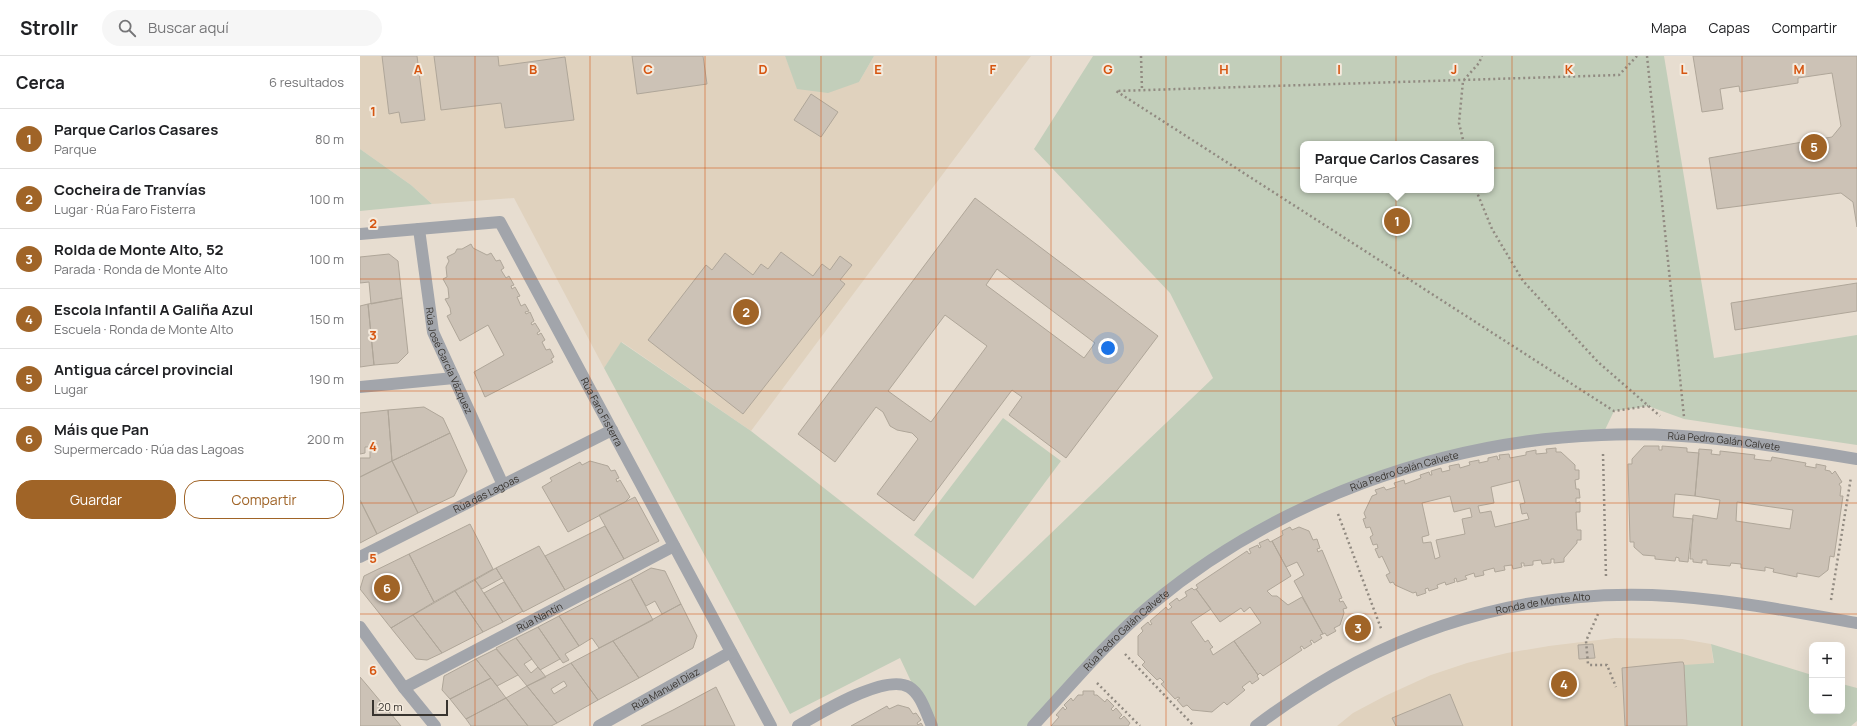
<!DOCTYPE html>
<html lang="es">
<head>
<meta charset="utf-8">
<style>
  body { margin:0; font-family:Manrope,sans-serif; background:#f6f6f6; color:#202124 }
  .controls { position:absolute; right:12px; bottom:12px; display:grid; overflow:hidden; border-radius:8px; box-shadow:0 4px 16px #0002 }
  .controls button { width:36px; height:36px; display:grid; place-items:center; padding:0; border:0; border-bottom:1px solid #e0e0e0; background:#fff; color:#202124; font:20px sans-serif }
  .scale { position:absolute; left:12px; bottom:10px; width:76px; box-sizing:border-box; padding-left:4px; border:2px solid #38342f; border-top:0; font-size:11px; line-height:14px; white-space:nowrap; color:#38342f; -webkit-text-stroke:3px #f4eadd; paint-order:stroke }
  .you { position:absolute; left:748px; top:292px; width:14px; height:14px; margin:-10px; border:3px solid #fff; border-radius:50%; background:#1a73e8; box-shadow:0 0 0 6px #1a73e833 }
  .badge { display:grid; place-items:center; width:26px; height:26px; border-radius:50%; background:#a06427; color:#fff; font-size:13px; font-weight:700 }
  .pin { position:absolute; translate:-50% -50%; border:2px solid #fff; box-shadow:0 1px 4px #0006 }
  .popup { position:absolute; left:940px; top:85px; width:194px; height:52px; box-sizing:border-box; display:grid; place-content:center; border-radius:8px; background:#fff; filter:drop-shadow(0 1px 3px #0005); font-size:13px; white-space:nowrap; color:#757577 }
  .popup b { font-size:15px; color:#202124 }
  .popup::after { content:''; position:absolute; left:50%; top:100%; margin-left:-8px; border:8px solid transparent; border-top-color:#fff }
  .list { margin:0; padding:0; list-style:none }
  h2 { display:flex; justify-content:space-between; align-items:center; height:52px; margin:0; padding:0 16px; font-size:17px }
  h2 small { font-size:13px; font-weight:400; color:#757577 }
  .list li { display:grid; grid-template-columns:26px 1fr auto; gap:12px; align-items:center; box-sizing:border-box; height:60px; padding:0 16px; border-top:1px solid #e0e0e0 }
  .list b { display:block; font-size:15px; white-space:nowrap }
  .list p { margin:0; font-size:13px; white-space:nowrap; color:#757577 }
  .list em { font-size:13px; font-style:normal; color:#757577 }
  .actions { display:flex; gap:8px; padding:12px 16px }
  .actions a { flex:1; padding:9px 0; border:1px solid #a06427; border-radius:16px; text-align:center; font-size:14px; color:#a06427 }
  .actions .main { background:#a06427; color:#fff }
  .icon { flex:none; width:22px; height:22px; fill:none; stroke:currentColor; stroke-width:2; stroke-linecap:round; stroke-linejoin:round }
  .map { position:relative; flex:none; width:1497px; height:670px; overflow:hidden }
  header { display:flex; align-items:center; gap:24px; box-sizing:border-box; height:56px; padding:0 20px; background:#fff; border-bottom:1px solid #e0e0e0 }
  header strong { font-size:19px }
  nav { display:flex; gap:22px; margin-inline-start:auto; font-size:14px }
  .search { width:280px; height:36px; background:#f6f6f6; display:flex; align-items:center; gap:10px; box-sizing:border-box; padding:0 14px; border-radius:22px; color:#757577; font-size:15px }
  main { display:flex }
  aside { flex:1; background:#fff }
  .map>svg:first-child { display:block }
  .built { fill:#e0d2be }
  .green { fill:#c2ceba; fill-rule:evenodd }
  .building { fill:#ccc2b6; stroke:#afa699; fill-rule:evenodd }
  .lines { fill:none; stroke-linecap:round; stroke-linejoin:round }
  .path { stroke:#918a81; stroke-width:2.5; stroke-dasharray:2 3; stroke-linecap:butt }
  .street { stroke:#a2a5ab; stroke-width:12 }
  .grid { fill:none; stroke:#d65510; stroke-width:1; stroke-opacity:0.55 }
  .labels { text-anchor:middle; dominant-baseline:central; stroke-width:4; stroke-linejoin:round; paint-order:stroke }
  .street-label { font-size:10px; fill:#38342f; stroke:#f4eadd }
  .grid-label { font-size:13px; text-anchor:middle; font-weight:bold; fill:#d65510; stroke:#f4eadd; stroke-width:4; stroke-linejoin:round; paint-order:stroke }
</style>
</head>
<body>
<header>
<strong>Strollr</strong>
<div class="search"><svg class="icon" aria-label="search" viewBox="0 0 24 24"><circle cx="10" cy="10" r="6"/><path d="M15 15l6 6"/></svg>Buscar aquí</div>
<nav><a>Mapa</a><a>Capas</a><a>Compartir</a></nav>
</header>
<main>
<aside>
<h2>Cerca<small>6 resultados</small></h2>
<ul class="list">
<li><span class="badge">1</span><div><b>Parque Carlos Casares</b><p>Parque</p></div><em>80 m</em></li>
<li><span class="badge">2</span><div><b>Cocheira de Tranvías</b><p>Lugar · Rúa Faro Fisterra</p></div><em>100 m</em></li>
<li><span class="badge">3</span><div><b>Rolda de Monte Alto, 52</b><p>Parada · Ronda de Monte Alto</p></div><em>100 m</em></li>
<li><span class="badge">4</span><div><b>Escola Infantil A Galiña Azul</b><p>Escuela · Ronda de Monte Alto</p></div><em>150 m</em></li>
<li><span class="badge">5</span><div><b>Antigua cárcel provincial</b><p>Lugar</p></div><em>190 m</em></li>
<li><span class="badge">6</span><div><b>Máis que Pan</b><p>Supermercado · Rúa das Lagoas</p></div><em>200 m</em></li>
</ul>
<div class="actions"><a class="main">Guardar</a><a>Compartir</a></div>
</aside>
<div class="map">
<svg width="1497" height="670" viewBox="0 0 1497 670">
  <rect width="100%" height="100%" fill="#e7ddd0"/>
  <path class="built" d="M0,0H425L438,33L499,26L514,0H671L391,375L262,286L244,312L154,142L72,148L51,129L0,93Z
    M1255,582L1322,583L1351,588L1362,670H977L993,657L1025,640L1071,619L1107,607L1147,597L1189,590Z"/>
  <path class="green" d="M425,0H514L499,26L468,37L437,33Z
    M733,0H1304L1354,302L1497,279V389L1324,363L1288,350L1254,355L1243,378L1077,404L932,457L791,549L673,670H572L540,602L430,658L244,312L261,286L391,375L615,550L853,322L810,237L674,93ZM943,88H1131V134H943Z
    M0,93L51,129L72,148L0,155Z
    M643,362L701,405L613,523L554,479Z
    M1351,588L1452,619V655H1482V628L1497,632V665L1491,670H1327L1324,609L1354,607Z"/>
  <path class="building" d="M22,0H57L65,64L41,67L39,56L29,58Z
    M74,0H138L139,10L205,1L214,64L145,72L141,47L81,54Z
    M272,0H343L347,28L277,38Z
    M1333,0H1497V171L1493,146L1481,137L1357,153L1349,102L1472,81L1481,70L1472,17L1438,22V27L1380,36L1379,30L1360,33L1363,53L1342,56Z
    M451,38L478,56L461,81L434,64Z
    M615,142L798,280L706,402L649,359L662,341L652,334L554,465L517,438L558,383L552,377L537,374L530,370L523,356L516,351L475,406L438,378ZM637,213L735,287L724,302L626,229ZM585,259L627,290L571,366L528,335Z
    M111,188L113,192L127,199L131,197L136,205L140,204L144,212L141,214L146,222L149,220L154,229L151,230L152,233L155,231L160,240L157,241L161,250L165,248L169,255L165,256L166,258L170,256L174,265L171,267L172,269L175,267L180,275L177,277L178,279L181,277L185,284L182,286L186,294L190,293L194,301L191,303L193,306L125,341L114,316L144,299L128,269L100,285L87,260L91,258L90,252L85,243L89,242L88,232L83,223L87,221L86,211L89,205L87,201L95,197L97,193H102Z
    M421,196L453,220L462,208L470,214L480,200L492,209L480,224L485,228L383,358L288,284L346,209L352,214L365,197L393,219L401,208L408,213Z
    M29,198L38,205L42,242L11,248L9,226L0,227V201Z
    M1497,227V255L1375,274L1371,247Z
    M42,242L48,297L38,307L14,309L8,248Z
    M8,248L14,309L0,311V250Z
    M64,351L83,362L90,377L32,405L28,354Z
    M28,354L32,405L0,421V402H10V391H5V397L0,398V357Z
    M90,377L107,415L94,440L58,457L32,405Z
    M1284,390H1299V394H1302V390L1327,392V396L1339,397L1335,440L1315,438L1313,461L1333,463L1328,506L1319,505V502L1316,501L1315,505L1295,503V500L1283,499L1274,491V486H1270L1268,408H1272V403Z
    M1196,392V396H1201L1215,409V414H1219V423L1215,424L1216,433H1219L1220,442H1216V447L1220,446V456H1216L1217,474H1221V484H1217V487L1204,502V506L1194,507V503H1191V507L1182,508L1181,504L1173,505V509L1164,510V507H1161L1162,511L1153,513L1152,509L1144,510L1145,514L1135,516L1134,512L1123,515L1124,519L1115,521L1114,517L1105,520L1107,523L1097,526L1096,522L1094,523L1095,526L1086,529L1085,526L1077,529L1078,532L1069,535L1068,532L1065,533L1066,537L1057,540L1056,536L1053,537L1035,529L1033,526L1030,527L1026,519L1030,517L1022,500L1019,502L1015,493L1018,492L1017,488L1013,489L1010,481L1013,479L1010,471L1006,472L1003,463L1006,462L1004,457L1012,440L1017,438L1015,434L1024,431L1026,434L1036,431L1034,427L1044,424L1045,428L1061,422L1060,419L1069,416L1070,419H1072L1071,415L1081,412L1082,416L1090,414L1089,410L1099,408L1100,412L1110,409L1109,406L1119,404V407L1128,405V402L1137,400L1138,404L1140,403L1139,399L1149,398L1150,402L1166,399V396L1176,394V398L1187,397L1186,393ZM1159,424L1165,447L1160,448L1162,458L1167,457L1169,463L1135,471L1131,455L1120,457L1118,450L1134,447L1131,431ZM1090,440L1094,456L1110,452L1112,461L1102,463L1105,478L1076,484L1080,501L1075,503L1071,486L1063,487L1062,481L1069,479L1062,447Z
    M1339,393L1352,394L1351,398L1360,399V395L1395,399L1394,403L1411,405L1412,401L1446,407L1445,410L1456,412V408L1466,410L1465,414L1470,415L1472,418L1475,415L1482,426L1479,428L1481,431L1480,440H1483L1474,501L1470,500L1468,514L1459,521L1437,517V521L1413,516L1414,513L1405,511V515L1381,512V508L1371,507L1370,510L1347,508V504H1342V507L1333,506V503H1330L1333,459L1357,463L1360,444L1335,440ZM1377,446L1433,454L1430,473L1376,465Z
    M32,405L58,457L17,478L0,444V421Z
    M230,405L248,410L251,415L255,414L259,422L256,423L257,426L260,424L270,441L265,446L208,476L182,431L192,425L190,422L220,406L222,409Z
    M275,441L299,485L264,503L239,459Z
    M0,444L17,478L0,487Z
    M110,468L133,513L74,546L49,498Z
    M245,470L264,503L205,534L185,500Z
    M930,471L932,474L939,471L949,475L953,484L957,483L960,492L957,493L958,496L962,494L982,542L979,543L980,546L983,545L987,552L983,553L984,557L980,569L974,572L976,575L967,580L965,577L963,578L934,525L944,519L937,506L926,511L912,485L923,479L922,475Z
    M908,483L910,486L912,485L931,520L907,535L912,540H917L928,549L942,541L963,578L960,579L962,582L954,587L952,584L950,585L952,588L944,593L942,590L940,591L942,594L903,620L900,617L898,619L874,585L901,567L890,551L884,556L881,552L860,566L836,533L838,532L836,529L887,495L889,498L891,497L889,493L898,489L899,492L901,491L899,487Z
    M179,490L205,534L163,556L136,512Z
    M49,498L74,546L31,572L0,533L4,520Z
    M136,512L142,522L122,533L115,524Z
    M291,512L305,515L321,548L302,558L295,545L286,550L271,523Z
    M271,523L293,564L239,592L232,582L219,590L199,560Z
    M115,524L143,566L123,576L95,535Z
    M144,526L163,555L143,566L124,537Z
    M832,532L834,534L836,533L851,553L831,566L845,586L848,584L851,589L853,591L850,593L853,599L874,585L898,619L897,620L899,623L892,628L890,625L882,631L885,634L867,649L864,646L852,656L832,654L827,649L823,651L817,644L820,642L818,641L815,643L801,628L804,626L800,622L797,624L782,609L785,606L778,599V580L783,575L781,572L788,566L790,569L792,568L790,565L806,551L808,554L812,551L809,548L817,542L819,545L827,540L825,536Z
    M95,535L123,576L82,597L53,559Z
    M321,548L337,580L333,592L279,622L253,585Z
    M53,559L75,588L82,597L67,604L56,603L31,572Z
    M199,560L219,590L205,598L209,604L203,607L178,571Z
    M178,571L200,603L180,614L156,582Z
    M156,582L172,603L164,608L171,617L178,611L186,621L167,630L136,592Z
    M253,585L279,622L238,644L211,607Z
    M1233,588L1235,602L1219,603L1218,589Z
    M136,593L158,619L137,630L116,603Z
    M116,603L131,622L90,643L82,634L84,620Z
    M1320,606H1323L1324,609L1327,670H1265L1262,612Z
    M211,607L238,644L197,667L167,630ZM204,625L207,630L194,638L191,633Z
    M0,621L6,628L41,670H0Z
    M131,622L146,642L106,663L90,643Z
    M167,630L197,667L191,670H168L146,642Z
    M356,631L375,670H281L313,654Z
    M723,635H734V639H737L745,646L747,643L754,650L751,653L753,655L756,652L762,659L759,662L761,663L764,660L770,667L768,670H691L699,661L696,659L703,651L705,654L707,652L704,649L711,642L713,645L718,639H723Z
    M1090,638L1103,670H1036L1032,662Z
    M146,642L168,670H111L106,663Z
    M538,649L549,652L553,658L556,657L561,664L557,667L558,669L561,667L563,670H491L527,650L529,653Z"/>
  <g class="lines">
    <path class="path" d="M781,0L782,34
      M1277,0L1259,19L756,35L1254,355L1288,350
      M1287,0L1324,361
      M1104,88L1099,67L1103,25L1119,7L1122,0
      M1116,134L1132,173L1163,225L1238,306L1300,360
      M1243,398L1246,521
      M978,458L1022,575
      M1471,544L1491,421
      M1238,558L1226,585L1228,608L1230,609H1247L1256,631
      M765,598L834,670
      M737,627L780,670"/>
    <g class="street">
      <path id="s1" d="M59,173L73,276L143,429"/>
      <path id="s2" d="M0,178L140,166L411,670"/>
      <path d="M0,331L94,322"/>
      <path id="s3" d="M0,501L252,374"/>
      <path d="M0,571L44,632L75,670"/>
      <path id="s4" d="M44,632L314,490"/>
      <path id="s5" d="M239,670L371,596"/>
      <path d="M438,670C460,657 525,617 549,631C561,638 566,657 572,670"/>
      <path id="s6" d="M673,670C711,629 748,584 792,548C916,445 1080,385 1241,379C1327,375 1412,389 1497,403"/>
      <path id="s7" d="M896,670C1012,582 1146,534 1292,539C1361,542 1430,555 1497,567"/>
    </g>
  </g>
  <path class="grid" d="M115,0V670M230,0V670M345,0V670M461,0V670M576,0V670M691,0V670M806,0V670M921,0V670M1036,0V670M1152,0V670M1267,0V670M1382,0V670M0,112H1497M0,223H1497M0,335H1497M0,447H1497M0,558H1497"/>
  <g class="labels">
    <g class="street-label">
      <text stroke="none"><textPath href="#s1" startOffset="136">Rúa José García Vázquez</textPath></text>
      <text stroke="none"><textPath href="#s2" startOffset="356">Rúa Faro Fisterra</textPath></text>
      <text stroke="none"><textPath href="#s6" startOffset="782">Rúa Pedro Galán Calvete</textPath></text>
      <text stroke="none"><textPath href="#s6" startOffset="458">Rúa Pedro Galán Calvete</textPath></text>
      <text stroke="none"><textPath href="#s3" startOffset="141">Rúa das Lagoas</textPath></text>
      <text stroke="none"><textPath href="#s7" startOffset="316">Ronda de Monte Alto</textPath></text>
      <text stroke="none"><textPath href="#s4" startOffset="153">Rúa Nantín</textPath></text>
      <text stroke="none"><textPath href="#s6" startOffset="134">Rúa Pedro Galán Calvete</textPath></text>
      <text stroke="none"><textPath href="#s5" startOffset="76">Rúa Manuel Díaz</textPath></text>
    </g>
  </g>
  <g class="grid-label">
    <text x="58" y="18">A</text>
    <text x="173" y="18">B</text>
    <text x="288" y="18">C</text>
    <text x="403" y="18">D</text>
    <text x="518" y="18">E</text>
    <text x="633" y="18">F</text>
    <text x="748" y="18">G</text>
    <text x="864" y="18">H</text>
    <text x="979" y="18">I</text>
    <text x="1094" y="18">J</text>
    <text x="1209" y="18">K</text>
    <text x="1324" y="18">L</text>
    <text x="1439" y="18">M</text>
    <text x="13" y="60">1</text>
    <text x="13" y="172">2</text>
    <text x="13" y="284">3</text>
    <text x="13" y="395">4</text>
    <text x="13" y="507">5</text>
    <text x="13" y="619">6</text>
  </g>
</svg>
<div class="controls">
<button>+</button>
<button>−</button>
</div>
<div class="scale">20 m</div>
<div class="you"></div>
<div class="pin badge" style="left:1037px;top:165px">1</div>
<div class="popup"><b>Parque Carlos Casares</b>Parque</div>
<div class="pin badge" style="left:386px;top:256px">2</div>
<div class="pin badge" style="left:998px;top:572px">3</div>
<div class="pin badge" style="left:1204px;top:628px">4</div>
<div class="pin badge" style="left:1454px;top:91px">5</div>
<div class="pin badge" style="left:27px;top:532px">6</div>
</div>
</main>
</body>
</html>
